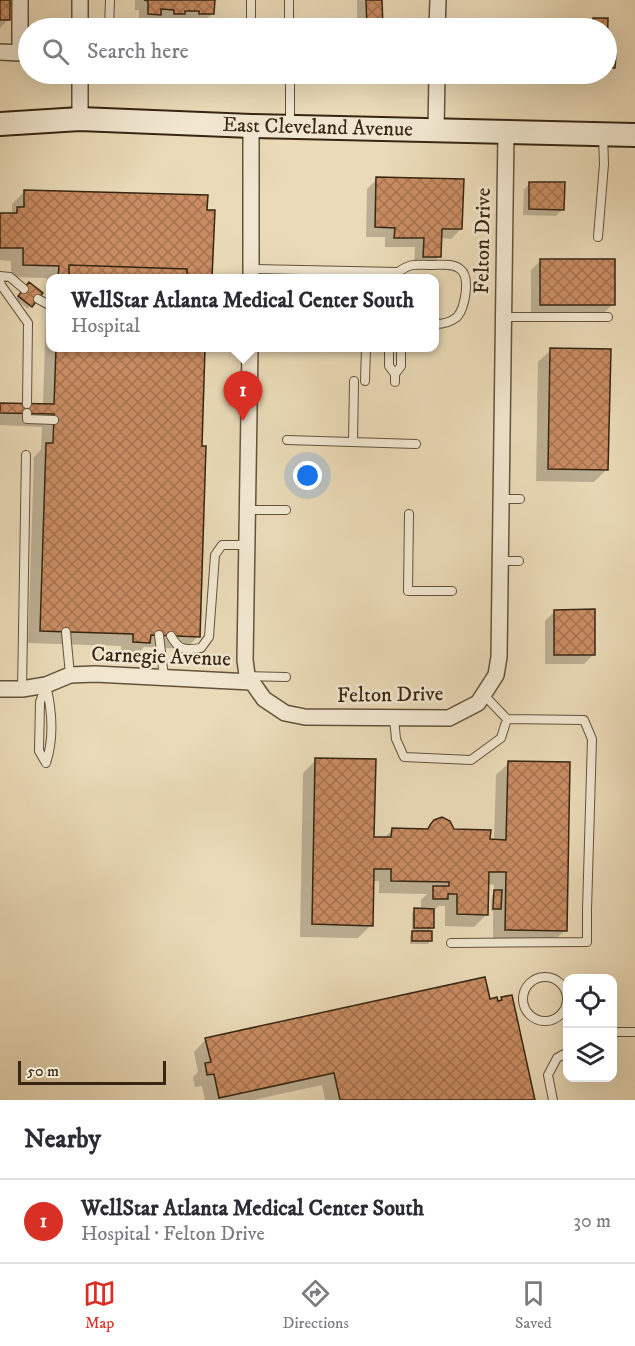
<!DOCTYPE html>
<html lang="en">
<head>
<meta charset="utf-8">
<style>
  body { margin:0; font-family:"IM FELL DW Pica",serif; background:#f2f2f3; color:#2b2b33 }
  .controls { position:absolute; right:18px; bottom:18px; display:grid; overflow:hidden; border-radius:12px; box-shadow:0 6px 24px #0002 }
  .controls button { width:54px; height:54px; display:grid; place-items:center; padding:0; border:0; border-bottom:2px solid #e1e1e2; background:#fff; color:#2b2b33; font:30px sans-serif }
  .scale { position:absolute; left:18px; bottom:15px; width:148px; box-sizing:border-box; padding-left:6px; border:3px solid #372612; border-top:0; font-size:16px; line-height:21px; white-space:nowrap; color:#372612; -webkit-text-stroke:4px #f1e7d0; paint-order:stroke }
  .you { position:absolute; left:308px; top:476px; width:21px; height:21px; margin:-15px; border:4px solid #fff; border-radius:50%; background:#1a73e8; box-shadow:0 0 0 9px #1a73e833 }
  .badge { display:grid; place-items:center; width:39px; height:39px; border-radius:50%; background:#d93025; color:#fff; font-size:20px; font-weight:700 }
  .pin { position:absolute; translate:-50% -50px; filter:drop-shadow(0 2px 3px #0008) }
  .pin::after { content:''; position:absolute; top:32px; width:21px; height:18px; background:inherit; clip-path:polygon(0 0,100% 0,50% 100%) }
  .popup { position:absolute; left:46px; top:274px; width:393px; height:78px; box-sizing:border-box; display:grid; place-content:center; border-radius:12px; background:#fff; filter:drop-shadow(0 2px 4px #0005); font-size:20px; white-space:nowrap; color:#7c7c81 }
  .popup b { font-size:22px; color:#2b2b33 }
  .popup::after { content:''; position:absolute; left:50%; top:100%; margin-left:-12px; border:12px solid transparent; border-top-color:#fff }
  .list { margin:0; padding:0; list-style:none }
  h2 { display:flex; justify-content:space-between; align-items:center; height:78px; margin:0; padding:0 24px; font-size:26px }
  h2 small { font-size:20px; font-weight:400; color:#7c7c81 }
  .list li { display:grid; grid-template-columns:39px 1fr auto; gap:18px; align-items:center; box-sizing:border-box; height:84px; padding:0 24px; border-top:2px solid #e1e1e2 }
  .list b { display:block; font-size:22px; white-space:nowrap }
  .list p { margin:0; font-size:20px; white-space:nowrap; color:#7c7c81 }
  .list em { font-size:20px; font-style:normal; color:#7c7c81 }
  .icon { flex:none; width:33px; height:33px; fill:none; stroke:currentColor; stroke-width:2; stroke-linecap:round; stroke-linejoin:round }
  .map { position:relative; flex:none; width:635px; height:1100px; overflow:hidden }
  .search { position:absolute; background:#fff; box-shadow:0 6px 24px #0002; left:18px; right:18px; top:18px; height:66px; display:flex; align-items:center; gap:15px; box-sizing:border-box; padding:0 21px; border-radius:33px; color:#7c7c81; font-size:22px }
  .sheet { height:162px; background:#fff }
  nav { display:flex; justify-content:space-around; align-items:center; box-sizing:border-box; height:84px; border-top:2px solid #e1e1e2; background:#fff; font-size:16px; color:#7c7c81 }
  nav a { display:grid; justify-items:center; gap:3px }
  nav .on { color:#d93025 }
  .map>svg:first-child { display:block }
  .shadow { fill:#0003 }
  .building { fill:url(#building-cross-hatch); stroke:#372612; stroke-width:1.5 }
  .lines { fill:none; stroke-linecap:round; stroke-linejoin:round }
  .lane-casing { stroke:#64533b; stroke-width:10 }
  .street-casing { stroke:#64533b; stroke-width:18 }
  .secondary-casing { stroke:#372612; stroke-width:26 }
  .lane { stroke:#f1e7d0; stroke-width:8 }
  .street { stroke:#f1e7d0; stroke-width:15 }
  .secondary { stroke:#f1e7d0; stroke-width:22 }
  .labels { text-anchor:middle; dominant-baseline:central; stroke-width:5; stroke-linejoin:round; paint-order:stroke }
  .street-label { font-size:21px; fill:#372612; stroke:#f1e7d0 }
</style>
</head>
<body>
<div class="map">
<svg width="635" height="1100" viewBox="0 0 635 1100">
  <defs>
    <pattern id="building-cross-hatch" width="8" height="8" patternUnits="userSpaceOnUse" patternTransform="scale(1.5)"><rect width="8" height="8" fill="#c98c62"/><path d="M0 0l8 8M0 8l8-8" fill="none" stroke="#a4724f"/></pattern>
  </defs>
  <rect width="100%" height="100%" fill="#eadab7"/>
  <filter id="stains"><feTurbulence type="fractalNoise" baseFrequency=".00333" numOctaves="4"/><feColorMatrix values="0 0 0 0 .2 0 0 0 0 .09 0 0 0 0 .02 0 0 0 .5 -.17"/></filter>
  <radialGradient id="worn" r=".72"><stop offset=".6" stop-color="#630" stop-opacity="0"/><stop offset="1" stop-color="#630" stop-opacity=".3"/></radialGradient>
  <path class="shadow" d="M0,0H9V19L0,28Z
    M135,0H217L213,4V13L203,23H190V20H178L174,24H165V19H155L150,24H139V10H135Z
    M357,0H381V28H357Z
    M593,19L606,20V28H587V26Z
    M606,56L614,67L607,74H602H606Z
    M377,179L461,229L451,239L440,238L439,257L430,267L414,266L415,247H385V237H366L367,189Z
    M530,183L563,209L556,216L523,215L524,190Z
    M25,191L211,277L210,278H51V348H204L200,448L198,636L186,649L144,647L136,655L121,654V646L28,643L34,457L41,450L42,427L0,425V404L43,405L47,278L11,277V261L0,260V214L12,215V204Z
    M541,260L613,304L603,314H531V270Z
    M26,286L41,293L28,309L16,299Z
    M551,350L607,469L594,482L536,481L538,362Z
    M555,611L594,654L584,664H545V621Z
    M316,760L373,839H383L392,830H425L434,821L453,830L489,841H494L496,775L509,763L565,930L552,943L493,942V911H491L492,895L494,893V885L488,884L487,914L474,927L445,926V906H439L433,911L432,928L428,933L430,941L428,944H410V936L415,930H412V913L415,910H421V900L427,894L379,893V881H372L371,925L358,938L300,937L303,773Z
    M502,998L533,1100H325L322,1085L253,1100H205L202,1086L195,1087L193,1077L198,1072L194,1052L206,1039L488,1001L497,1003Z"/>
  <path class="building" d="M0,0H10V20H0Z
    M144,0H215L214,14H199V11H185V14H174V10L161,9V15L148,14V1Z
    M366,0H382L383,28H367Z
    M593,18H608L607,54H616L615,68H606V28H587V27H593Z
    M494,23L511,24V28H493Z
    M528,25L559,26V28H527Z
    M376,177L464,179L462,229H442L441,257H423L424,238H394L395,228L375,227Z
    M529,182H565L564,210L529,209Z
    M24,190L208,195L207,210H215L212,278L195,277V278H187V269L69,265V278H58L59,266L23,265V248H0V213H17V207H24Z
    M24,190L208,195L207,210H215L212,278H58L59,266L23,265V248H0V213H17V207H24Z
    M540,259H615V305H540Z
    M29,282L43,293L32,307L18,296Z
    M56,348H205L202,446H206L200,637L151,635L150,643L133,642V634L40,631L46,443H53L54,414L0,413V403L54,404Z
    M56,348H205L202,446H206L200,637L151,635L150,643L133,642V634L40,631L46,443H53L54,414L0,413V403L54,404Z
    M550,348L611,349L608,470L548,469Z
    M595,609V655H554V610Z
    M315,758L376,759L374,837H391L392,828L428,829L430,825L434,820L442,817L450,821L454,829L491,830L490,839L506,840L508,761L570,762L567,931L505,930L506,872H489L488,915L457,914V894H448V899H433V886H449V882L391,881V869H374L373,926L312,924Z
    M494,890H502L501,909H493Z
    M414,908L434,909V928H414Z
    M412,931H432V941H412Z
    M485,977L490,999L497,997L498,1001L502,1000L501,997L512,995L535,1100H340L334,1073L219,1098L214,1074L207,1075L205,1063L211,1062L205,1038Z"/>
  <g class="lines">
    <defs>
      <path id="lane" d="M289,0V28
        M109,28L110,0
        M251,28V0
        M290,74V126
        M598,237L604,164L603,135
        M251,269L398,272L397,278
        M398,272C413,262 416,265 433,265C442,265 453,263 460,269C471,277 465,308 457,317C451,322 442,324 435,324
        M0,276L10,277L24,289
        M0,281L1,285L28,323L27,404
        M38,299L51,306
        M503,317H608
        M389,348V366L395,374V382
        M395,374L401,366V348
        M365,381L366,348
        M27,413V419L54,420
        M287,440L416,444
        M353,442L354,381
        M501,499H520
        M247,510H286
        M409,514L408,591H452
        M500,561H519
        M66,632L70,675
        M159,635L164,677
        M171,636C179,651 185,650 201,648L209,637L215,555L222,545H247
        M248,676L286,677
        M46,685L40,702L39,751L46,763
        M46,685C52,710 54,739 46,763
        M22,689L26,455
        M483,694L507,719
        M394,718L396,739L404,757L471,760L501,738L507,719L584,720L592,739L587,910V942L451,943
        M523 999a22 22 0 1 1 44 0a22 22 0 1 1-44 0Z
        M612,1032H635
        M553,1100L548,1075L557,1058L568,1052"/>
      <path id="street" d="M20,0V42H28
        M80,28V0
        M437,28L438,0
        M0,52L20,53V42
        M80,119V74
        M436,130L437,74
        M251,278V126
        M250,348L245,660L247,675L264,699L285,713L305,717L449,718L478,703L496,675L499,657L506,131
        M0,689H22L46,685L70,675L95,674L251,682"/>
      <g id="secondary">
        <path id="s1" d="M0,124L80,119L251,126L635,135"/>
      </g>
    </defs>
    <use href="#lane" class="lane-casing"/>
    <use href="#street" class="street-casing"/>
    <use href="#secondary" class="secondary-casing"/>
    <use href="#lane" class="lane"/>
    <use href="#street" class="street"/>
    <use href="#secondary" class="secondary"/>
  </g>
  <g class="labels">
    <g class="street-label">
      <text stroke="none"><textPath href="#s1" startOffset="318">East Cleveland Avenue</textPath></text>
      <text transform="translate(483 241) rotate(-89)">Felton Drive</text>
      <text transform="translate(161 657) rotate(2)">Carnegie Avenue</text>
      <text transform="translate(390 695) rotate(-1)">Felton Drive</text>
    </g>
  </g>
  <rect width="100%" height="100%" filter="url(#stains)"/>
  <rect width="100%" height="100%" fill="url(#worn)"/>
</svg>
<div class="controls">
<button><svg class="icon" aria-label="locate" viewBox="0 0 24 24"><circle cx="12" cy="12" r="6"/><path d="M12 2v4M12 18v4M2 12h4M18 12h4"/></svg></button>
<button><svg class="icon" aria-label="layers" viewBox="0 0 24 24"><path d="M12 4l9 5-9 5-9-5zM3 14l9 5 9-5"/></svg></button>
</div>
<div class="scale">50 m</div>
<div class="you"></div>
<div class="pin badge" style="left:243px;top:421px">1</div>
<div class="popup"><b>WellStar Atlanta Medical Center South</b>Hospital</div>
<div class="search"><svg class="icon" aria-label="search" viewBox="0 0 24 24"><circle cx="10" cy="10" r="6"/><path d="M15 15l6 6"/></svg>Search here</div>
</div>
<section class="sheet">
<h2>Nearby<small></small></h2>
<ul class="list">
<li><span class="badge">1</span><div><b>WellStar Atlanta Medical Center South</b><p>Hospital · Felton Drive</p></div><em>30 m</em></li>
</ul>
</section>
<nav>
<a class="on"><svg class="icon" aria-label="map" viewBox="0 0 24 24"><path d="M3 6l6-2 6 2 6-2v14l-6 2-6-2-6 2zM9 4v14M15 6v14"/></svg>Map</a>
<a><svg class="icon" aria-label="directions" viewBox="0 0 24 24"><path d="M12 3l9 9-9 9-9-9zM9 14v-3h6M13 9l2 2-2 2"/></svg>Directions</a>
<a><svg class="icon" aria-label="saved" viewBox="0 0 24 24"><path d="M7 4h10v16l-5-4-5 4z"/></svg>Saved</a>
</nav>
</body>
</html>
